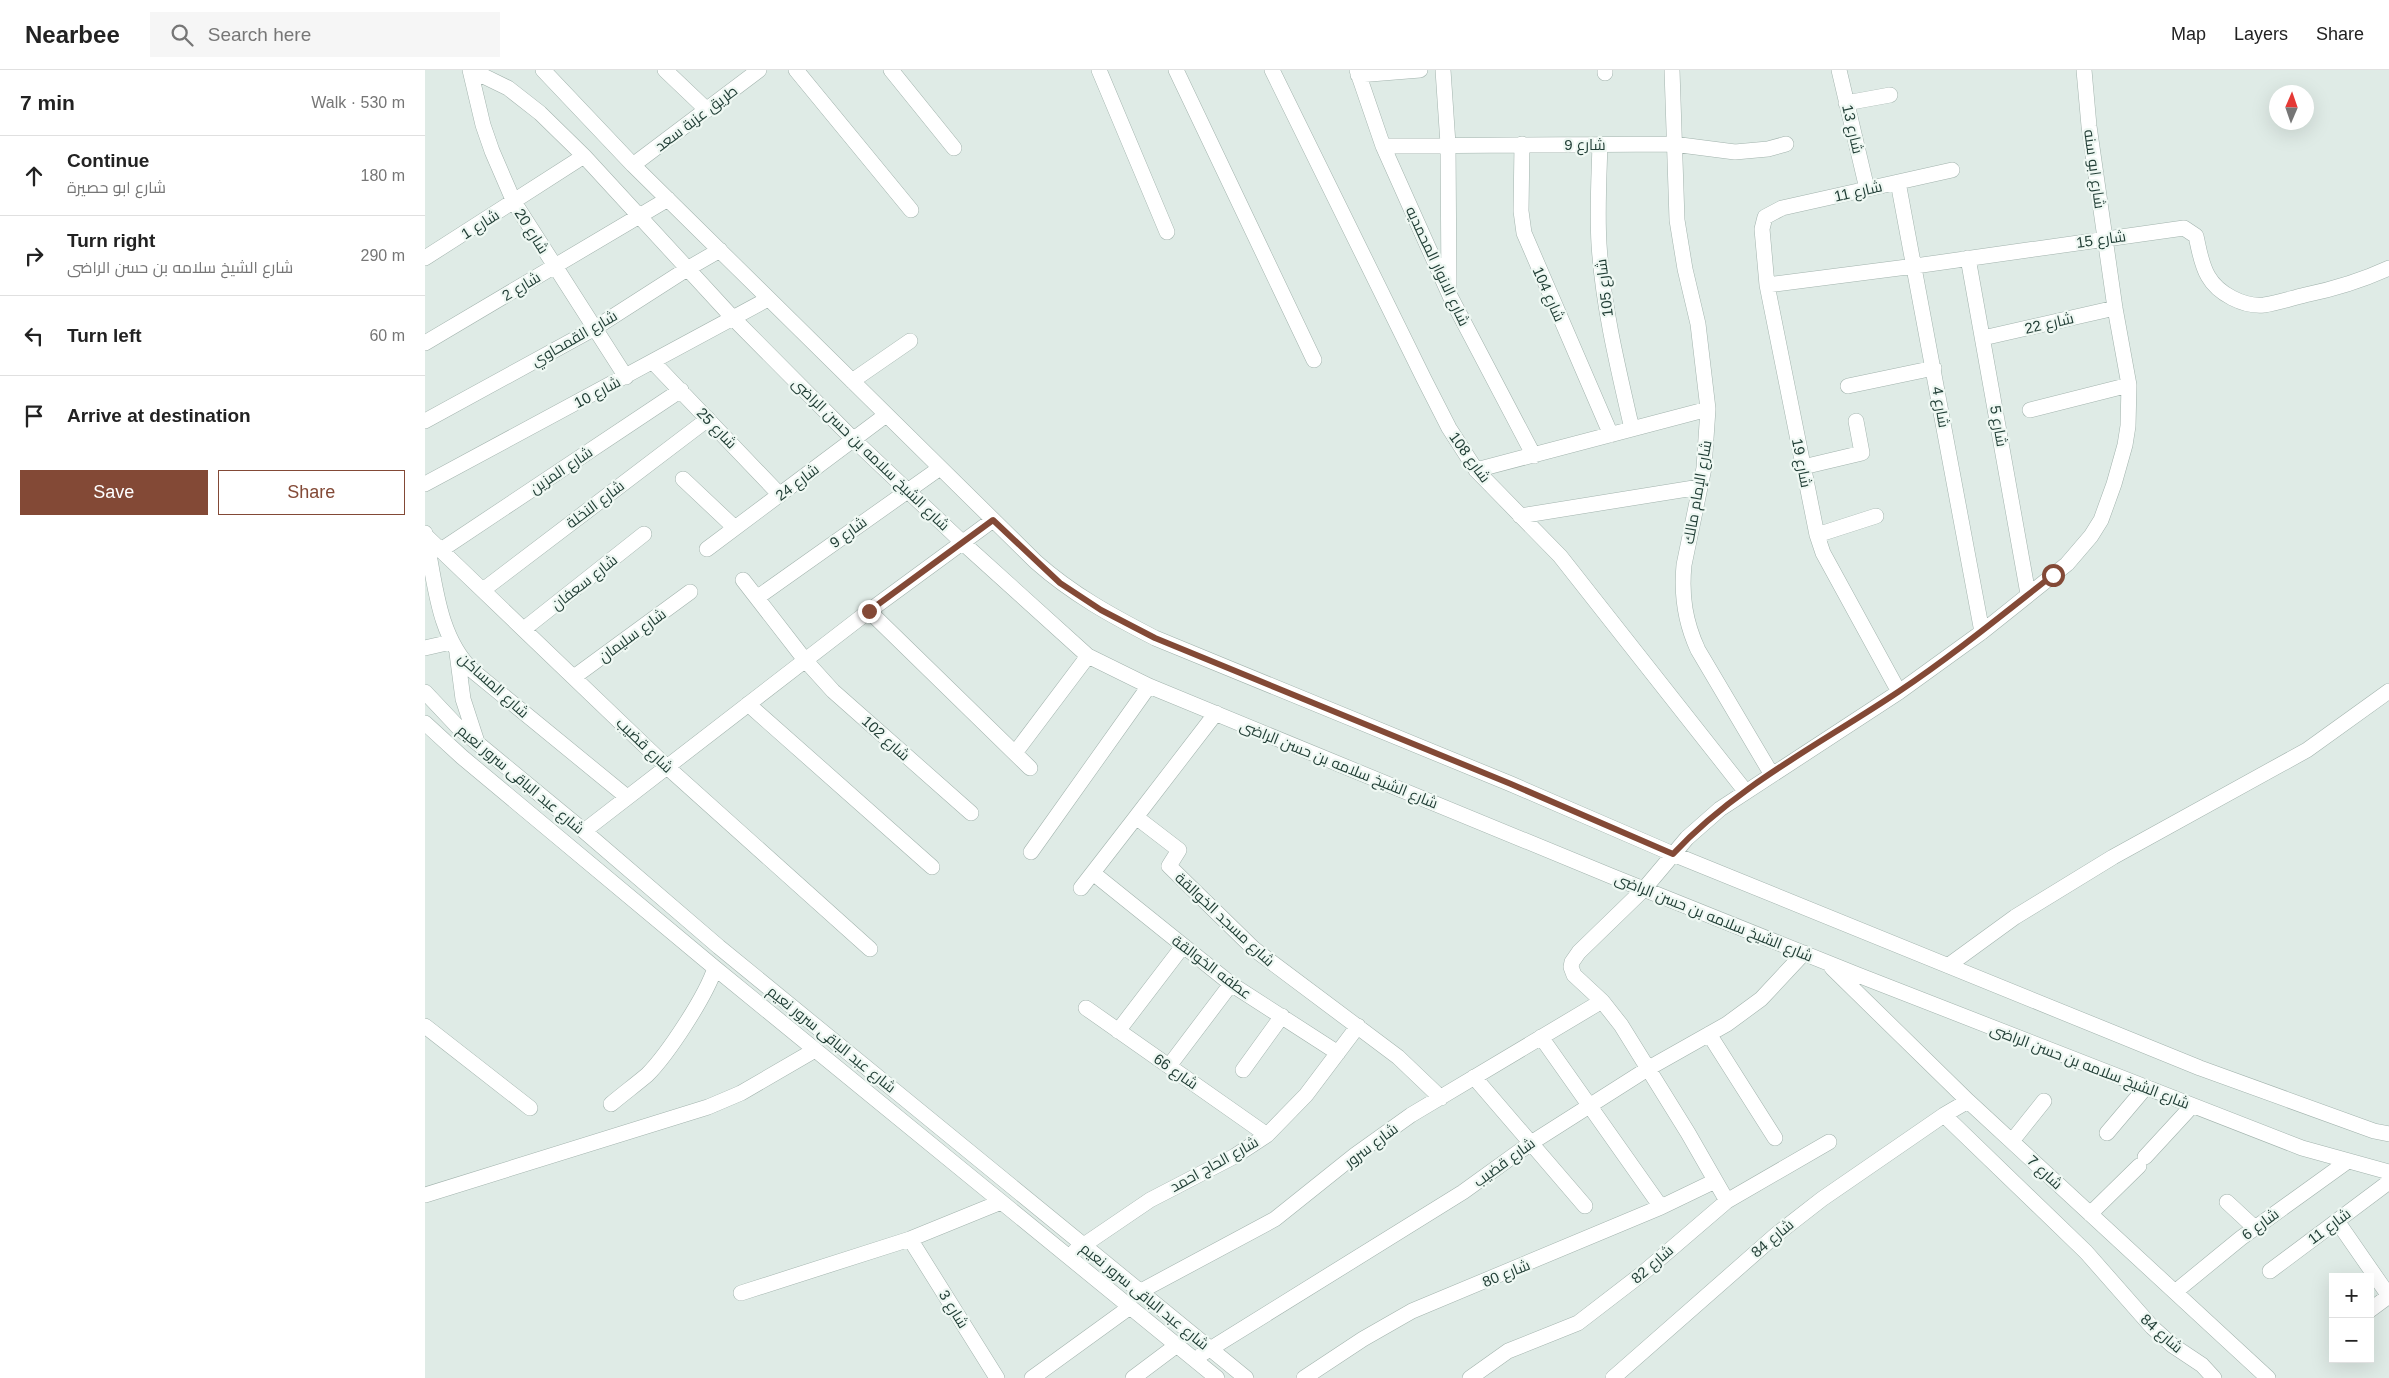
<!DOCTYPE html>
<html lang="en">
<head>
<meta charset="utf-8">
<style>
  body { margin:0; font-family:Arial,Cairo,sans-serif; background:#f6f6f6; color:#222 }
  .controls { position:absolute; right:15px; bottom:15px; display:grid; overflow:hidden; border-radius:0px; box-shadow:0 5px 20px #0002 }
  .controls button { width:45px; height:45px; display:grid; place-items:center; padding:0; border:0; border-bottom:1px solid #e0e0e0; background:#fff; color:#222; font:25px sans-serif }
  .compass { position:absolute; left:1844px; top:15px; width:45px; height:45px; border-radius:50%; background:#fff; box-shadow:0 5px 20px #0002; rotate:2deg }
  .stop { position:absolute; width:15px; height:15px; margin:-11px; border:4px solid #834936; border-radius:50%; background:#fff }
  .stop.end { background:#834936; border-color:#fff; box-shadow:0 1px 5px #0008 }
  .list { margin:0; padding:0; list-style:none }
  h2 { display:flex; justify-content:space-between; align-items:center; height:65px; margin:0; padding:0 20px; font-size:21px }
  h2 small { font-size:16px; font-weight:400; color:#767676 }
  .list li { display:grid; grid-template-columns:32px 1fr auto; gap:15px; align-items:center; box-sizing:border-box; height:80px; padding:0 20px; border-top:1px solid #e0e0e0 }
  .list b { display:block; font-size:19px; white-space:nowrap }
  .list p { margin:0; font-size:16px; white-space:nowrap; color:#767676 }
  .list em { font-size:16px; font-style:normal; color:#767676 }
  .actions { display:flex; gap:10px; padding:15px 20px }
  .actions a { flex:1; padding:11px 0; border:1px solid #834936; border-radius:0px; text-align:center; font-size:18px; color:#834936 }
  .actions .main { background:#834936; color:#fff }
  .icon { flex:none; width:28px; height:28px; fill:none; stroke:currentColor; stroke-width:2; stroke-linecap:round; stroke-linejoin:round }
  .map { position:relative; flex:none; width:1964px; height:1308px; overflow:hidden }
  header { display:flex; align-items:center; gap:30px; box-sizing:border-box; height:70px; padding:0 25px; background:#fff; border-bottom:1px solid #e0e0e0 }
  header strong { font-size:24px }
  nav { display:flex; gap:28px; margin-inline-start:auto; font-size:18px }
  .search { width:350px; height:45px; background:#f6f6f6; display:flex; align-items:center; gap:12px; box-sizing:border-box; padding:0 18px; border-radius:0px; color:#767676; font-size:19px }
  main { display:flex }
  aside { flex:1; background:#fff }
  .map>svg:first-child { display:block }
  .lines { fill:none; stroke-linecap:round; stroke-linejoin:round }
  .minor-casing { stroke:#a2b3ad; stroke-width:16 }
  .minor { stroke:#fff; stroke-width:15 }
  .route { stroke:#834936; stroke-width:6 }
  .labels { text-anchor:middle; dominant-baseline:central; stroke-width:4.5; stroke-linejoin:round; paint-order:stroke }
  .street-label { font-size:15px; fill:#1f3c34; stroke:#eff8f3 }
</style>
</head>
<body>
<header>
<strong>Nearbee</strong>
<div class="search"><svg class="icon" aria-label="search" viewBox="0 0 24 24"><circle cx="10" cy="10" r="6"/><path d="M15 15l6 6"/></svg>Search here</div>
<nav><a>Map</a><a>Layers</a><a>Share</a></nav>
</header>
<main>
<aside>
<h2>7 min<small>Walk · 530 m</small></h2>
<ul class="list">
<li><svg class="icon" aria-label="ahead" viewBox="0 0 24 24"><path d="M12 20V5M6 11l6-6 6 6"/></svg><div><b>Continue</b><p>شارع ابو حصيرة</p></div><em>180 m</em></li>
<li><svg class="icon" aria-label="right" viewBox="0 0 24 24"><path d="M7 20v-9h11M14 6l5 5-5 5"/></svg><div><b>Turn right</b><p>شارع الشيخ سلامه بن حسن الراضى</p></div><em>290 m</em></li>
<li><svg class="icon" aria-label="left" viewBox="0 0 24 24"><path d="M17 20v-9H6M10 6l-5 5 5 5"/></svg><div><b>Turn left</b></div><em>60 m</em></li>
<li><svg class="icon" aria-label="arrive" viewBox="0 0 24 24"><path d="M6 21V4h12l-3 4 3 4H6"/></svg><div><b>Arrive at destination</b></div></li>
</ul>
<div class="actions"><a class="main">Save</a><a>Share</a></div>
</aside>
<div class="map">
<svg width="1964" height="1308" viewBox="0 0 1964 1308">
  <rect width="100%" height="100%" fill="#dfebe6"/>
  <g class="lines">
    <defs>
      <path id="minor" d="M45,0L58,55L67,81L89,132L201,307
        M46,0L83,18L115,43L159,86L307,247L428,369L538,473L663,586L724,616L1186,806L1433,905L1877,1078L1964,1102
        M118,0L208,95L611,492C647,524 687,546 730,568L1086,714L1248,784L1775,998L1949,1061L1964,1064
        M240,0L282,40
        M371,0L486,140
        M466,0L529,78
        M674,0L742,162
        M751,0L889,290
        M847,0L999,309L1024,358L1051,400L1135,486L1321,722
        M932,0L958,76L1025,226L1109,386
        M1018,0L1023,74L1024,219
        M1180,0V3
        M1247,0L1252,150L1260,199L1273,254L1283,339L1279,398L1259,495C1256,526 1260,552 1273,580L1347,705
        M1414,0L1442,119
        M933,5L995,0
        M1421,33L1465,25
        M1097,74L1096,141L1099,163L1186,365
        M1175,74C1174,107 1172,141 1174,174C1178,237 1193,298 1207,359
        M958,76L1248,74L1310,82L1343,79L1361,74
        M208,95L334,0
        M1473,112L1557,562
        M0,188L159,86
        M1543,188L1603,524
        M1342,215L1490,196L1759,158L1771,166C1774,179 1776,194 1783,206C1793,224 1819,237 1839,235C1853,233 1867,228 1880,225C1909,219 1938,210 1964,198
        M1558,268L1690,238
        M0,273L243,129
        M228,292L355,425
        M427,311L485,271
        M1423,316L1509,298
        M1605,340L1704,315
        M0,351L170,258L262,199L295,180
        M1378,397L1437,383L1431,351
        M1051,400L1283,339
        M258,409L310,458
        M0,414L343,229
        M1095,446L1275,417
        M0,463C10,510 12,566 48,601L202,727
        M0,465L241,696L445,879
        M1392,465L1451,446
        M282,479L461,345
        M16,480L256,320
        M318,510L380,590L408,621L546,743
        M58,520L283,349
        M333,527L515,398
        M444,541L605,698
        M99,559L219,464
        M0,578L26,572
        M32,583L38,629L52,672
        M149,607L265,522
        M0,622L33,657L159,761L294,877L821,1308
        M1474,622L1398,483L1392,465L1342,215L1337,159L1340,147L1357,138L1527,100
        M323,634L507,797
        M791,643L711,747L754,780L744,796L829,879L973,987L1016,1028
        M0,653L37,687L290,898L792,1308
        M590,683L663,586
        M159,761L444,541L568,450
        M606,782L724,616
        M668,803L806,914L913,983
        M656,818L711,747
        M1524,895L1590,847L1688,787L1882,680L1964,621
        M1407,898L1543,1031L1843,1308
        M661,938L842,1065
        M0,956L105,1038
        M693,961L758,876
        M1284,964L1350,1068
        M1116,967L1236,1137
        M744,996L806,914
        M818,1000L857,946
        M1049,1007L1160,1136
        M186,1034C198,1024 210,1015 222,1005C243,984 281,926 290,898
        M1519,1045L1661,1182L1727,1257L1747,1275L1777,1295L1789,1308
        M1682,1063L1721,1017
        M1587,1071L1619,1031
        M1720,1087L1767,1036
        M0,1125L283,1037L316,1023L390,980
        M1302,1131L1263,1063L1196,955L1177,931L1149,905L1146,897L1147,892L1154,882L1219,819L1262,768L1295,739L1474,622L1557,562L1642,494L1666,466L1676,450L1689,414L1700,375L1703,356L1704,315L1690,238L1664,56L1659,0
        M1802,1132L1830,1158
        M1665,1144L1714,1096
        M1912,1151L1964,1226L1945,1240
        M485,1169L572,1308
        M650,1181L725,1130L810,1086L842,1065L881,1025L933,956
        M1845,1201L1964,1112
        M716,1221L850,1149L930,1085L986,1045L1177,931
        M1750,1222L1816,1168L1923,1091
        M316,1223L485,1169L576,1132
        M777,1284L1038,1122L1106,1073L1224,998L1302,954L1336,929L1379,883
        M607,1308L705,1237
        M708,1308L752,1275
        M879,1308L938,1269L987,1241L1236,1137L1290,1111
        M1045,1308L1083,1281L1153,1253L1218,1203L1302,1131L1404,1072
        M1188,1308L1352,1164L1397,1129L1519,1045L1543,1031"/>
    </defs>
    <use href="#minor" class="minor-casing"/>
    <use href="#minor" class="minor"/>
  </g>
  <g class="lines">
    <path class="route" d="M444,541L568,450L635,513L676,540L730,568L1086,714L1248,784C1311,716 1397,673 1473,622C1527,586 1577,545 1628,505"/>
  </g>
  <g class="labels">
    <g class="street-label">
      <text transform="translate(271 48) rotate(-37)">طريق عزبة سعد</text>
      <text transform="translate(1428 59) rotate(77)">شارع 13</text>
      <text x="1160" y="74">شارع 9</text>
      <text transform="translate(1670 99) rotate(82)">شارع ابو سنه</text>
      <text transform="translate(1433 121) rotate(-13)">شارع 11</text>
      <text transform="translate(55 154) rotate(-32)">شارع 1</text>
      <text transform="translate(107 161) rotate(58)">شارع 20</text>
      <text transform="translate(1676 169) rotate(-8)">شارع 15</text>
      <text transform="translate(1013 196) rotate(65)">شارع الانوار المحمديه</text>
      <text transform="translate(96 216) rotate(-31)">شارع 2</text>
      <text transform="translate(1179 218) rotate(-97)">شارع 105</text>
      <text transform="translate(1124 224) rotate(66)">شارع 104</text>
      <text transform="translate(1624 253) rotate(-13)">شارع 22</text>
      <text transform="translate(149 268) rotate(-30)">شارع القمحاوي</text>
      <text transform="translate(172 322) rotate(-28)">شارع 10</text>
      <text transform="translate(1516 337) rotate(80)">شارع 4</text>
      <text transform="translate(1574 356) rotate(80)">شارع 5</text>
      <text transform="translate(292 358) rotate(46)">شارع 25</text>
      <text transform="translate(446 384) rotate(44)">شارع الشيخ سلامه بن حسن الراضى</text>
      <text transform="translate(1045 387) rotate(54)">شارع 108</text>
      <text transform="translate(1377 393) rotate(79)">شارع 19</text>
      <text transform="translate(136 400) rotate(-34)">شارع المزين</text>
      <text transform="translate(372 412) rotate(-37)">شارع 24</text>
      <text transform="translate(1272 422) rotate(-80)">شارع الإمام مالك</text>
      <text transform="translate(170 434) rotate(-37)">شارع النخلة</text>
      <text transform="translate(423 462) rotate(-36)">شارع 9</text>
      <text transform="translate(159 512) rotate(-38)">شارع سعفان</text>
      <text transform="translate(207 565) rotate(-36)">شارع سليمان</text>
      <text transform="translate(69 615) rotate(42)">شارع المساكن</text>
      <text transform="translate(461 668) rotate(42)">شارع 102</text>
      <text transform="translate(220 675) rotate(44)">شارع قضيب</text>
      <text transform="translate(914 694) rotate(22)">شارع الشيخ سلامه بن حسن الراضى</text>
      <text transform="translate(96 709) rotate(40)">شارع عبد الباقى سرور نعيم</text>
      <text transform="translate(1289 847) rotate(22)">شارع الشيخ سلامه بن حسن الراضى</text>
      <text transform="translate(800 849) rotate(43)">شارع مسجد الخوالقة</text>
      <text transform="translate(787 897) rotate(37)">عطفه الخوالقة</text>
      <text transform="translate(407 969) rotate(39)">شارع عبد الباقى سرور نعيم</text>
      <text transform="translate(1665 996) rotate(21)">شارع الشيخ سلامه بن حسن الراضى</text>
      <text transform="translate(751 1001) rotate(35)">شارع 66</text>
      <text transform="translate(946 1075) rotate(-37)">شارع سرور</text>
      <text transform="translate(1079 1092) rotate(-36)">شارع قضيب</text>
      <text transform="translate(789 1094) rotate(-29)">شارع الحاج احمد</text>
      <text transform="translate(1620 1102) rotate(43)">شارع 7</text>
      <text transform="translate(1835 1154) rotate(-36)">شارع 6</text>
      <text transform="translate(1904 1156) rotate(-37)">شارع 11</text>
      <text transform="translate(1347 1168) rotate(-40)">شارع 84</text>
      <text transform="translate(1227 1194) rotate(-41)">شارع 82</text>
      <text transform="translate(1081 1203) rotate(-22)">شارع 80</text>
      <text transform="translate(720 1226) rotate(39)">شارع عبد الباقى سرور نعيم</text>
      <text transform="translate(529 1239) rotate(58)">شارع 3</text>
      <text transform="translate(1737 1263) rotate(41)">شارع 84</text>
    </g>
  </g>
</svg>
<div class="controls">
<button>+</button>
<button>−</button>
</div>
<svg class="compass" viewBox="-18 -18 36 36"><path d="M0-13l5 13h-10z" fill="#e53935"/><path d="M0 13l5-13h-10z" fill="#767676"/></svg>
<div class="stop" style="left:1628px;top:505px"></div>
<div class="stop end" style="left:444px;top:541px"></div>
</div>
</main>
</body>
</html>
